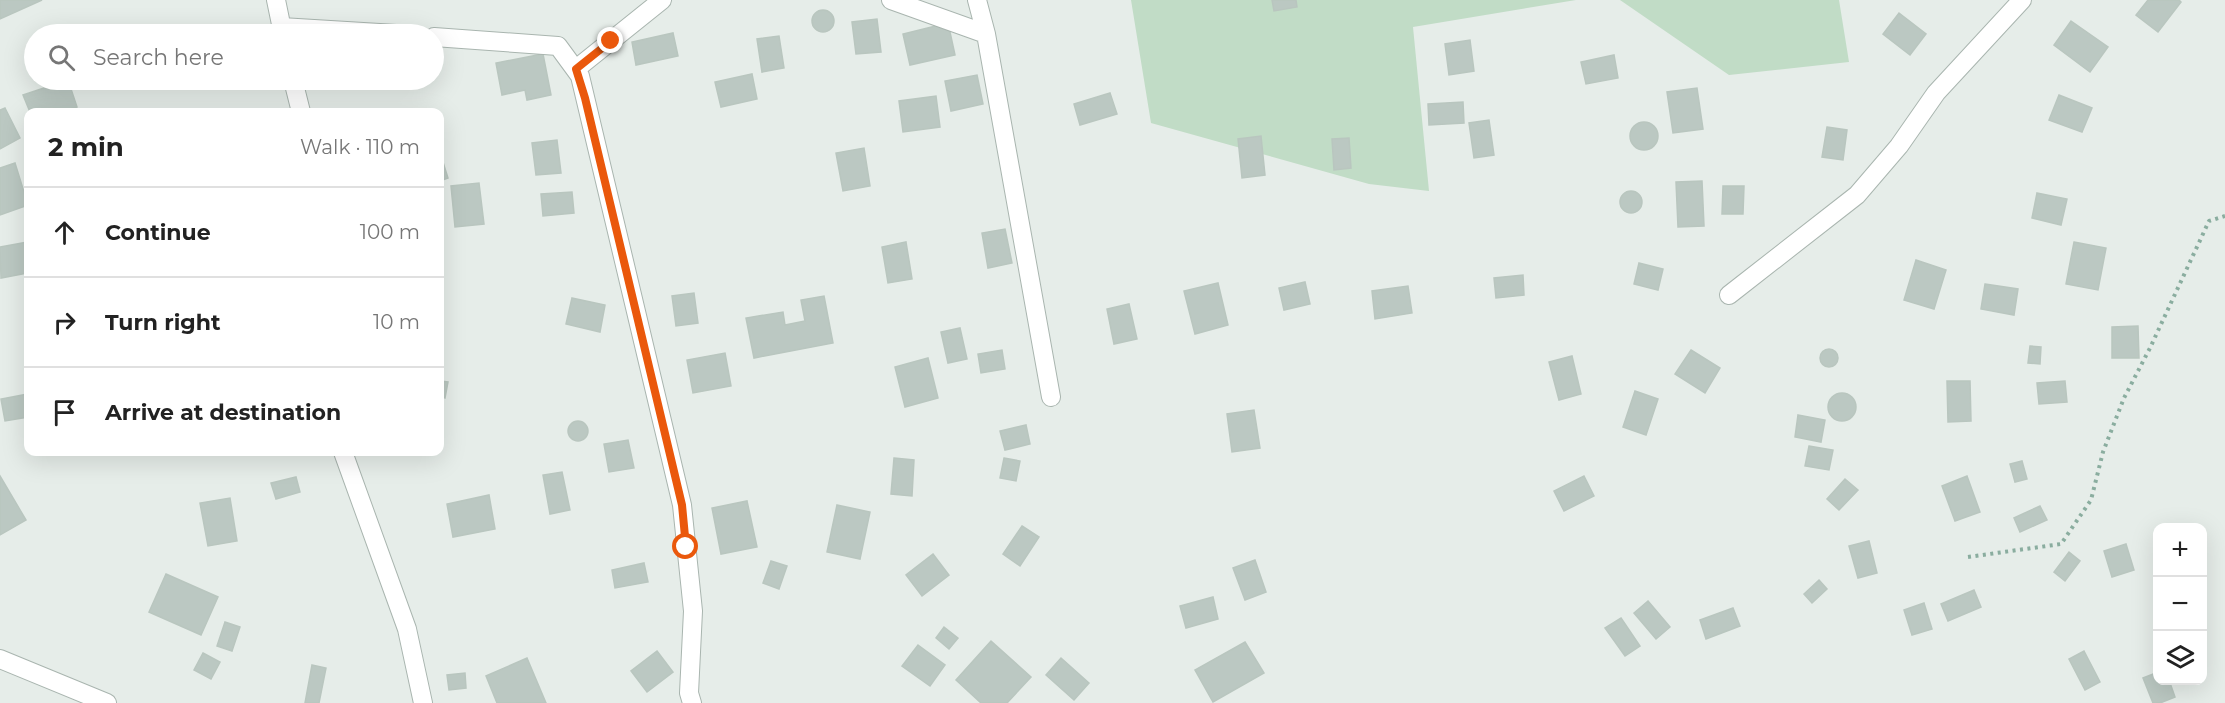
<!DOCTYPE html>
<html lang="en">
<head>
<meta charset="utf-8">
<style>
  body { margin:0; font-family:Montserrat,sans-serif; background:#f2f2f2; color:#222 }
  .controls { position:absolute; right:18px; bottom:18px; display:grid; overflow:hidden; border-radius:12px; box-shadow:0 6px 24px #0002 }
  .controls button { width:54px; height:54px; display:grid; place-items:center; padding:0; border:0; border-bottom:2px solid #e0e0e0; background:#fff; color:#222; font:30px sans-serif }
  .stop { position:absolute; width:18px; height:18px; margin:-14px; border:4px solid #ea580c; border-radius:50%; background:#fff }
  .stop.end { background:#ea580c; border-color:#fff; box-shadow:0 2px 6px #0008 }
  .list { margin:0; padding:0; list-style:none }
  h2 { display:flex; justify-content:space-between; align-items:center; height:78px; margin:0; padding:0 24px; font-size:26px }
  h2 small { font-size:20px; font-weight:400; color:#767676 }
  .list li { display:grid; grid-template-columns:39px 1fr auto; gap:18px; align-items:center; box-sizing:border-box; height:90px; padding:0 24px; border-top:2px solid #e0e0e0 }
  .list b { display:block; font-size:22px; white-space:nowrap }
  .list em { font-size:20px; font-style:normal; color:#767676 }
  .icon { flex:none; width:33px; height:33px; fill:none; stroke:currentColor; stroke-width:2; stroke-linecap:round; stroke-linejoin:round }
  .map { position:relative; flex:none; width:2225px; height:703px; overflow:hidden }
  .search { position:absolute; background:#fff; box-shadow:0 6px 24px #0002; left:24px; top:24px; width:420px; height:66px; display:flex; align-items:center; gap:15px; box-sizing:border-box; padding:0 21px; border-radius:33px; color:#767676; font-size:22px }
  .panel { position:absolute; background:#fff; box-shadow:0 6px 24px #0002; left:24px; top:108px; width:420px; height:348px; border-radius:12px }
  .map>svg:first-child { display:block }
  .green { fill:#c1dcc6 }
  .building { fill:#bbc8c2; stroke:#b9c6bf; stroke-width:1.5 }
  .lines { fill:none; stroke-linecap:round; stroke-linejoin:round }
  .minor-casing { stroke:#a9b5af; stroke-width:20 }
  .path { stroke:#8aad9f; stroke-width:4; stroke-dasharray:3 4.5; stroke-linecap:butt }
  .minor { stroke:#fff; stroke-width:18 }
  .route { stroke:#ea580c; stroke-width:8 }
</style>
</head>
<body>
<div class="map">
<svg width="2225" height="703" viewBox="0 0 2225 703">
  <rect width="100%" height="100%" fill="#e6ede9"/>
  <path class="green" d="M1131,0H1576L1413,27L1429,191L1369,184L1151,123Z
    M1620,0H1839L1849,62L1729,75Z"/>
  <path class="building" d="M0,0H42L0,19Z
    M1272,0H1296L1297,7L1274,11Z
    M2148,0H2179L2181,2L2158,32L2136,15Z
    M812 21a11 11 0 1 1 22 0a11 11 0 1 1-22 0Z
    M1899,13L1926,34L1910,55L1883,34Z
    M877,19L881,52L856,54L852,22Z
    M2071,21L2108,47L2090,72L2054,45Z
    M948,23L955,55L910,65L903,34Z
    M673,33L678,56L636,65L632,42Z
    M779,36L784,68L762,72L757,39Z
    M1470,40L1474,71L1449,75L1445,44Z
    M543,54L551,95L527,100L525,90L502,95L496,63Z
    M1614,55L1618,78L1586,84L1581,62Z
    M752,74L757,99L721,107L715,82Z
    M977,75L983,104L951,111L945,81Z
    M68,80L77,107L62,112H30L23,95Z
    M1697,88L1703,129L1673,133L1667,92Z
    M1110,93L1117,114L1080,125L1074,104Z
    M2059,95L2092,108L2082,132L2049,120Z
    M936,96L940,127L903,132L899,101Z
    M1463,102L1464,123L1429,125L1428,104Z
    M5,108L20,138L0,149V110Z
    M1489,120L1494,155L1474,158L1469,123Z
    M1630 136a14 14 0 1 1 28 0a14 14 0 1 1-28 0Z
    M1827,127L1847,130L1843,160L1822,157Z
    M1261,136L1265,175L1242,178L1238,139Z
    M1349,138L1351,168L1334,170L1332,139Z
    M557,140L561,173L536,175L532,143Z
    M864,148L870,186L843,191L836,153Z
    M440,159H442L448,178L440,181Z
    M15,163L28,205L0,215V168Z
    M1702,181L1704,226L1678,227L1676,182Z
    M479,183L484,224L455,227L451,186Z
    M1723,186H1744L1743,214H1722Z
    M1620 202a11 11 0 1 1 22 0a11 11 0 1 1-22 0Z
    M572,192L574,213L543,216L541,194Z
    M2037,193L2067,199L2061,225L2032,218Z
    M1005,229L1012,263L988,268L982,233Z
    M28,242V273L1,278L0,247Z
    M906,242L912,279L888,283L882,247Z
    M2074,242L2106,248L2098,290L2066,284Z
    M1916,260L1946,270L1934,309L1904,300Z
    M1639,263L1663,269L1658,290L1634,284Z
    M1523,275L1524,295L1496,298L1494,278Z
    M1305,282L1310,304L1284,310L1279,288Z
    M1218,283L1228,325L1195,334L1184,291Z
    M1985,284L2018,289L2014,315L1981,309Z
    M1408,286L1412,313L1375,319L1372,291Z
    M694,293L698,323L676,326L672,296Z
    M824,296L833,343L754,358L746,318L783,312L785,325L805,321L801,300Z
    M572,298L605,305L600,332L566,324Z
    M1129,304L1137,339L1114,344L1107,309Z
    M2138,326L2139,358H2112V327Z
    M960,328L967,359L948,363L941,332Z
    M2030,346L2041,347L2040,364L2028,363Z
    M1820 358a9 9 0 1 1 18 0a9 9 0 1 1-18 0Z
    M1002,350L1005,369L981,373L978,354Z
    M1691,350L1720,368L1705,393L1675,374Z
    M725,353L731,386L693,393L687,360Z
    M1572,356L1581,394L1559,400L1549,362Z
    M928,358L938,398L905,407L895,367Z
    M440,381L448,382L445,398L440,396Z
    M1947,381H1970L1971,421L1948,422Z
    M2065,381L2067,402L2039,404L2037,383Z
    M1635,391L1658,399L1646,435L1623,427Z
    M1828 407a14 14 0 1 1 28 0a14 14 0 1 1-28 0Z
    M28,394V417L5,421L1,399Z
    M1254,410L1260,448L1232,452L1227,414Z
    M1798,415L1825,420L1821,442L1795,437Z
    M568 431a10 10 0 1 1 20 0a10 10 0 1 1-20 0Z
    M1026,425L1030,444L1005,450L1000,431Z
    M628,440L634,468L609,472L604,444Z
    M1809,446L1833,450L1829,470L1805,466Z
    M894,458L914,460L912,496L891,494Z
    M1004,458L1020,461L1016,481L1000,478Z
    M2022,461L2027,479L2015,482L2010,464Z
    M562,472L570,510L550,514L543,475Z
    M0,476L26,520L0,535Z
    M1584,476L1594,496L1564,511L1554,491Z
    M1967,476L1980,512L1955,521L1942,486Z
    M296,477L300,492L276,499L271,483Z
    M1845,479L1858,490L1839,510L1827,499Z
    M489,495L495,529L453,537L447,504Z
    M230,498L237,541L208,546L200,503Z
    M747,501L757,547L721,554L712,508Z
    M837,505L870,512L860,559L827,552Z
    M2040,506L2047,520L2020,532L2014,518Z
    M1022,526L1039,537L1020,566L1003,554Z
    M1869,541L1877,573L1858,578L1849,546Z
    M2126,544L2134,570L2112,577L2104,551Z
    M2069,552L2080,561L2065,581L2054,572Z
    M933,554L949,575L922,596L906,575Z
    M1255,560L1266,592L1245,600L1233,568Z
    M771,561L787,566L779,589L763,583Z
    M644,563L648,582L615,588L612,570Z
    M166,574L218,597L201,635L149,612Z
    M1819,580L1827,589L1812,603L1804,594Z
    M1974,590L1981,607L1948,621L1941,604Z
    M1213,597L1218,619L1186,628L1180,606Z
    M1648,601L1670,627L1656,639L1634,613Z
    M1924,603L1932,629L1912,635L1904,610Z
    M1733,608L1740,626L1706,639L1700,620Z
    M1621,618L1640,646L1625,656L1605,628Z
    M225,622L240,627L232,651L217,646Z
    M944,627L958,638L949,649L936,638Z
    M991,641L1031,677L1007,703H981L956,680Z
    M1245,642L1264,673L1213,702L1195,670Z
    M918,645L945,665L930,686L902,666Z
    M657,651L673,672L647,692L631,671Z
    M2084,651L2100,682L2085,690L2069,659Z
    M203,653L220,662L211,679L194,670Z
    M527,658L546,703H497L486,676Z
    M1061,658L1089,683L1074,700L1046,675Z
    M312,665L326,668L319,703H305Z
    M2158,672V680H2169L2175,697L2160,703H2153L2143,678Z
    M465,673L466,688L449,690L447,675Z"/>
  <g class="lines">
    <defs>
      <path id="minor" d="M276,0L283,34
        M891,0L986,34
        M977,0L986,34L1051,397
        M281,27L396,34
        M434,37L558,46L580,76L682,505L693,611L689,693L692,703
        M576,69L662,0
        M293,80L301,112
        M1729,295L1857,195L1899,146L1936,93L2022,0
        M343,452L407,629L423,703
        M0,659L107,703"/>
    </defs>
    <use href="#minor" class="minor-casing"/>
    <path class="path" d="M1968,557L2061,544L2091,500L2103,452L2124,398L2150,348L2209,221L2225,216"/>
    <use href="#minor" class="minor"/>
  </g>
  <g class="lines">
    <path class="route" d="M611,41L576,69L585,98L682,505L686,547"/>
  </g>
</svg>
<div class="controls">
<button>+</button>
<button>−</button>
<button><svg class="icon" aria-label="layers" viewBox="0 0 24 24"><path d="M12 4l9 5-9 5-9-5zM3 14l9 5 9-5"/></svg></button>
</div>
<div class="stop" style="left:686px;top:547px"></div>
<div class="stop end" style="left:611px;top:41px"></div>
<div class="search"><svg class="icon" aria-label="search" viewBox="0 0 24 24"><circle cx="10" cy="10" r="6"/><path d="M15 15l6 6"/></svg>Search here</div>
<section class="panel">
<h2>2 min<small>Walk · 110 m</small></h2>
<ul class="list">
<li><svg class="icon" aria-label="ahead" viewBox="0 0 24 24"><path d="M12 20V5M6 11l6-6 6 6"/></svg><div><b>Continue</b></div><em>100 m</em></li>
<li><svg class="icon" aria-label="right" viewBox="0 0 24 24"><path d="M7 20v-9h11M14 6l5 5-5 5"/></svg><div><b>Turn right</b></div><em>10 m</em></li>
<li><svg class="icon" aria-label="arrive" viewBox="0 0 24 24"><path d="M6 21V4h12l-3 4 3 4H6"/></svg><div><b>Arrive at destination</b></div></li>
</ul>
</section>
</div>
</body>
</html>
